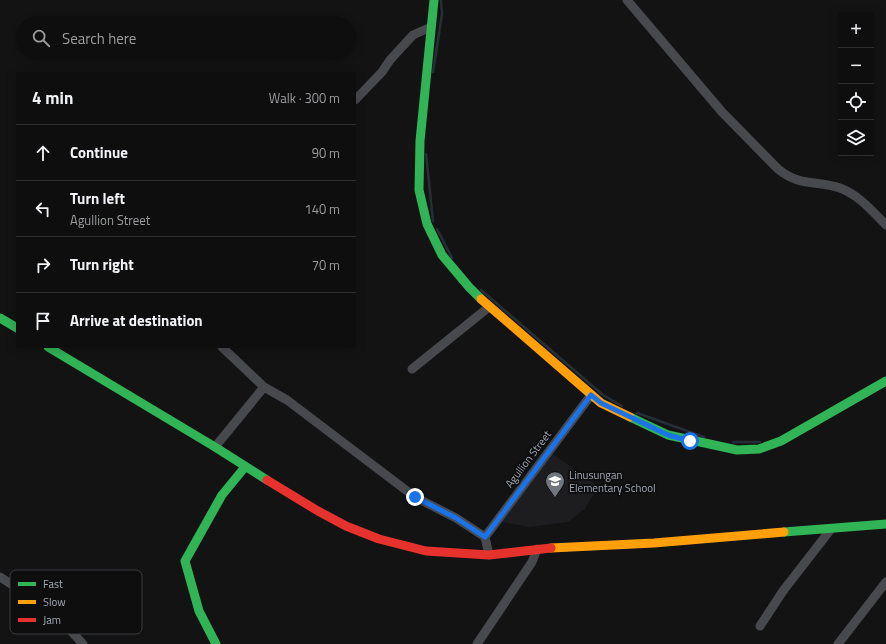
<!DOCTYPE html>
<html lang="en">
<head>
<meta charset="utf-8">
<style>
  body { margin:0; font-family:"Titillium Web",sans-serif; background:#1c1c1d; color:#f1f3f6 }
  .controls { position:absolute; right:12px; top:12px; display:grid; overflow:hidden; border-radius:0px; box-shadow:0 2px 10px #0003 }
  .controls button { width:36px; height:36px; display:grid; place-items:center; padding:0; border:0; border-bottom:1px solid #2e2e2f; background:#0e0e0f; color:#f1f3f6; font:20px sans-serif }
  .stop { position:absolute; width:12px; height:12px; margin:-9px; border:3px solid #1a73e8; border-radius:50%; background:#fff }
  .stop.end { background:#1a73e8; border-color:#fff; box-shadow:0 1px 4px #0008 }
  .list { margin:0; padding:0; list-style:none }
  h2 { display:flex; justify-content:space-between; align-items:center; height:52px; margin:0; padding:0 16px; font-size:17px }
  h2 small { font-size:13px; font-weight:400; color:#9b9c9e }
  .list li { display:grid; grid-template-columns:26px 1fr auto; gap:12px; align-items:center; box-sizing:border-box; height:56px; padding:0 16px; border-top:1px solid #2e2e2f }
  .list b { display:block; font-size:15px; white-space:nowrap }
  .list p { margin:0; font-size:13px; white-space:nowrap; color:#9b9c9e }
  .list em { font-size:13px; font-style:normal; color:#9b9c9e }
  .icon { flex:none; width:22px; height:22px; fill:none; stroke:currentColor; stroke-width:2; stroke-linecap:round; stroke-linejoin:round }
  .map { position:relative; flex:none; width:886px; height:644px; overflow:hidden }
  .search { position:absolute; background:#0e0e0f; box-shadow:0 2px 10px #0003; left:16px; top:16px; width:340px; height:44px; display:flex; align-items:center; gap:10px; box-sizing:border-box; padding:0 14px; border-radius:22px; color:#9b9c9e; font-size:15px }
  .panel { position:absolute; background:#0e0e0f; box-shadow:0 2px 10px #0003; left:16px; top:72px; width:340px; height:276px; border-radius:0px }
  .map>svg:first-child { display:block }
  .built { fill:#1d1d20 }
  .lines { fill:none; stroke-linecap:round; stroke-linejoin:round }
  .stream { stroke:#262f36; stroke-width:2.5 }
  .street { stroke:#47494d; stroke-width:9 }
  .fast { stroke:#30b455; stroke-width:9 }
  .slow { stroke:#ff9f0a; stroke-width:9 }
  .jam { stroke:#e5322d; stroke-width:9 }
  .route { stroke:#1a73e8; stroke-width:5 }
  .labels { text-anchor:middle; dominant-baseline:central; stroke-width:3.5; stroke-linejoin:round; paint-order:stroke }
  .street-label { font-size:11px; fill:#a3aab6; stroke:#0e0e0f }
  .poi-label { font-size:11px; fill:#a3aab6; stroke:#0e0e0f; text-anchor:start }
  .key { fill:#0e0e0f; stroke:#3b3d41; stroke-width:1 }
  .key-label { font-size:11px; fill:#a3aab6 }
</style>
</head>
<body>
<div class="map">
<svg width="886" height="644" viewBox="0 0 886 644">
  <rect width="100%" height="100%" fill="#131314"/>
  <path class="built" d="M550,452L598,486L585,509L568,522L529,527L502,522Z"/>
  <g class="lines">
    <path class="stream" d="M433,72L442,14L441,0
      M426,154L433,221
      M437,229L452,258
      M481,290L603,395L622,406
      M637,413L704,437
      M733,442H760"/>
    <path class="street" d="M627,0L722,112L778,169C800,187 816,180 840,188C859,195 872,211 886,225
      M355,100L382,72L390,60L413,35L431,27
      M222,347L264,387L287,400L415,497L456,518L485,537L489,555
      M412,369L489,307
      M215,447L264,387
      M485,537L591,395
      M0,577L36,600L60,619L83,644
      M760,626L783,591L831,529
      M477,644L532,562L537,549
      M838,644L886,582"/>
    <path class="fast" d="M434,0L420,141L419,190L427,224L442,255L469,287L481,299
      M0,318L17,328
      M48,347L215,447L267,480
      M630,417L668,435L737,450L759,449L781,441L886,381
      M784,532L886,524
      M216,644L199,611L185,561L222,495L245,467"/>
    <path class="slow" d="M481,299L601,403L630,417
      M551,548L654,543L784,532"/>
    <path class="jam" d="M267,480L318,511L346,526L379,539L426,551L489,555L551,548"/>
  </g>
  <g class="lines">
    <path class="route" d="M415,497L456,518L485,537L591,395L601,403L668,435L690,441"/>
  </g>
  <defs>
    <symbol id="school-pin" viewBox="-11 -11 22 30"><path d="M0 17L-7.5 6A9.5 9.5 0 1 1 7.5 6Z" fill="#71757d" stroke="#0e0e0f"/><path d="M0-5L7-2L0 1L-7-2ZM-4 1L0 2.5L4 1V4Q0 6-4 4Z" fill="#fff"/></symbol>
  </defs>
  <g fill-rule="evenodd">
    <use href="#school-pin" x="544" y="470" width="22" height="30"/>
  </g>
  <g class="labels">
    <g class="street-label">
      <text transform="translate(528 459) rotate(-53)">Agullion Street</text>
    </g>
    <g class="poi-label">
      <text x="569" y="475">Linusungan<tspan x="569" dy="13">Elementary School</tspan></text>
    </g>
  </g>
  <rect x="10" y="570" width="132" height="64" rx="6" class="key"/>
  <rect x="18" y="582" width="18" height="4" fill="#30b455"/>
  <rect x="18" y="600" width="18" height="4" fill="#ff9f0a"/>
  <rect x="18" y="618" width="18" height="4" fill="#e5322d"/>
  <g class="key-label">
    <text x="43" y="588">Fast</text>
    <text x="43" y="606">Slow</text>
    <text x="43" y="624">Jam</text>
  </g>
</svg>
<div class="controls">
<button>+</button>
<button>−</button>
<button><svg class="icon" aria-label="locate" viewBox="0 0 24 24"><circle cx="12" cy="12" r="6"/><path d="M12 2v4M12 18v4M2 12h4M18 12h4"/></svg></button>
<button><svg class="icon" aria-label="layers" viewBox="0 0 24 24"><path d="M12 4l9 5-9 5-9-5zM3 14l9 5 9-5"/></svg></button>
</div>
<div class="stop" style="left:690px;top:441px"></div>
<div class="stop end" style="left:415px;top:497px"></div>
<div class="search"><svg class="icon" aria-label="search" viewBox="0 0 24 24"><circle cx="10" cy="10" r="6"/><path d="M15 15l6 6"/></svg>Search here</div>
<section class="panel">
<h2>4 min<small>Walk · 300 m</small></h2>
<ul class="list">
<li><svg class="icon" aria-label="ahead" viewBox="0 0 24 24"><path d="M12 20V5M6 11l6-6 6 6"/></svg><div><b>Continue</b></div><em>90 m</em></li>
<li><svg class="icon" aria-label="left" viewBox="0 0 24 24"><path d="M17 20v-9H6M10 6l-5 5 5 5"/></svg><div><b>Turn left</b><p>Agullion Street</p></div><em>140 m</em></li>
<li><svg class="icon" aria-label="right" viewBox="0 0 24 24"><path d="M7 20v-9h11M14 6l5 5-5 5"/></svg><div><b>Turn right</b></div><em>70 m</em></li>
<li><svg class="icon" aria-label="arrive" viewBox="0 0 24 24"><path d="M6 21V4h12l-3 4 3 4H6"/></svg><div><b>Arrive at destination</b></div></li>
</ul>
</section>
</div>
</body>
</html>
